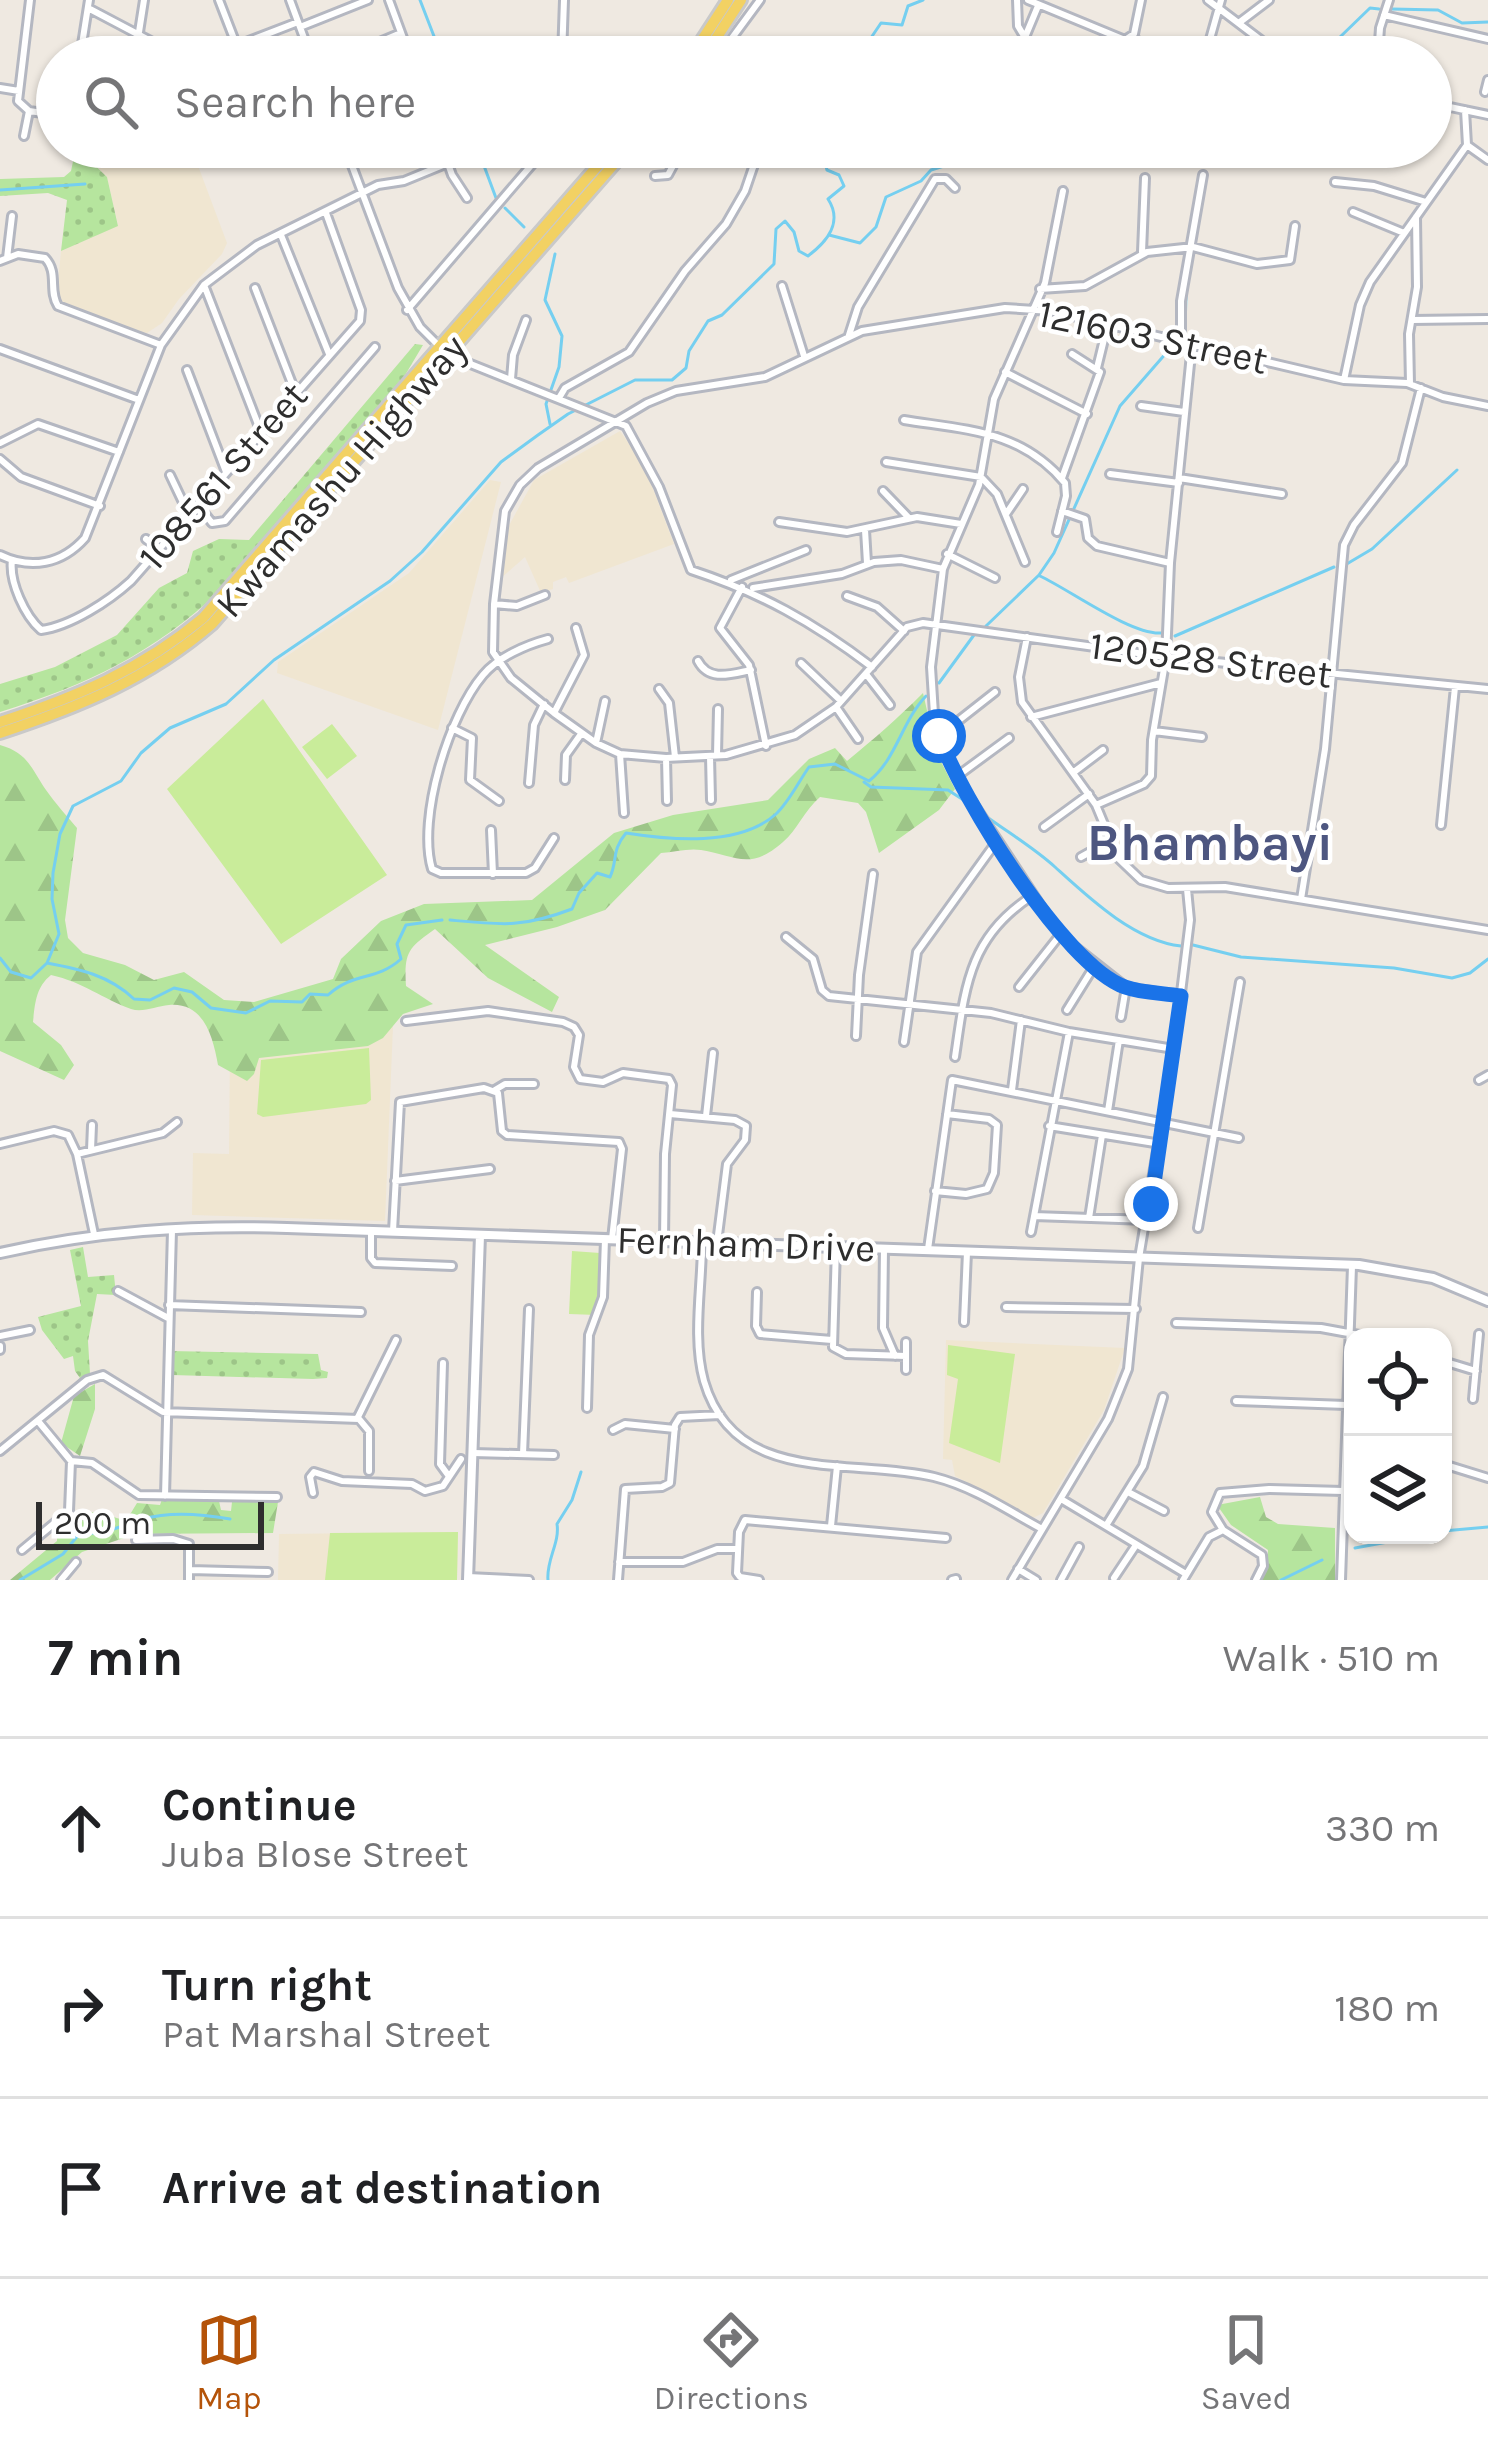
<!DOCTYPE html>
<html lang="en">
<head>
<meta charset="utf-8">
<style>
  body { margin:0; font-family:Karla,sans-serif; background:#f2f2f2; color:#202124 }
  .controls { position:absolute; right:36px; bottom:36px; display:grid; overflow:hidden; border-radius:24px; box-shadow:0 3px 9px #0004 }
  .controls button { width:108px; height:108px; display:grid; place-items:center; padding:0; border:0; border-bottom:3px solid #e0e0e0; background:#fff; color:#202124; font:60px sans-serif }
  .scale { position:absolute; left:36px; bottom:30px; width:228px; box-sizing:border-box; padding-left:12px; border:6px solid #2e2e2e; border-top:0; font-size:33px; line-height:42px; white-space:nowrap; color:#2e2e2e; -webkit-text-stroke:9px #fff; paint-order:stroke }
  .stop { position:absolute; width:36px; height:36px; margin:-27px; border:9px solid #1a73e8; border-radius:50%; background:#fff }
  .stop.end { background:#1a73e8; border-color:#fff; box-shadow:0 3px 12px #0008 }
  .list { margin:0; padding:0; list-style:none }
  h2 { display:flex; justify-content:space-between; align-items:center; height:156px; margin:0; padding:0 48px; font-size:51px }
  h2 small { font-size:39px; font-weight:400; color:#757577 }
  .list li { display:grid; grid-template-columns:78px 1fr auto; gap:36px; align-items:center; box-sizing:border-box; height:180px; padding:0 48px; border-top:3px solid #e0e0e0 }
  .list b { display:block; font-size:45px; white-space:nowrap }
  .list p { margin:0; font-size:39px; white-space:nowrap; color:#757577 }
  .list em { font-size:39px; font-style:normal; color:#757577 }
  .icon { flex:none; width:66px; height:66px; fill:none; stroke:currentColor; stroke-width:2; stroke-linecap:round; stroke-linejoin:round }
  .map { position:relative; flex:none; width:1488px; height:1580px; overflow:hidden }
  .search { position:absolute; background:#fff; box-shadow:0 3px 9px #0004; left:36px; right:36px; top:36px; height:132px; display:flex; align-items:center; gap:30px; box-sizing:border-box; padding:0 42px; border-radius:66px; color:#757577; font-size:45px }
  .sheet { height:696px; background:#fff }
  nav { display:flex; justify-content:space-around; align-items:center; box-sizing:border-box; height:168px; border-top:3px solid #e0e0e0; background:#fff; font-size:33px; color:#757577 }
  nav a { display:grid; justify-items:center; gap:6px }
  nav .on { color:#b45309 }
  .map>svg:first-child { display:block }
  .education { fill:#f0e6d1 }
  .grass { fill:url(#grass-dots) }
  .forest { fill:url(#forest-firs) }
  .pitch { fill:#c9ec9a }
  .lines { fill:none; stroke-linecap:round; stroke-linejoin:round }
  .stream { stroke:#75cff0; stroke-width:3 }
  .minor-casing { stroke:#b4b7c1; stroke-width:12 }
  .tertiary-casing { stroke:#b4b7c1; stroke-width:14 }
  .primary-casing { stroke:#c9c9c9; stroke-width:16 }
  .minor { stroke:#fff; stroke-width:6 }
  .tertiary { stroke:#fff; stroke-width:8 }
  .primary { stroke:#f2d163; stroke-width:10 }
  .route { stroke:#1a73e8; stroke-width:15 }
  .labels { text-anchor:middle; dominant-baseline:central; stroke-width:9; stroke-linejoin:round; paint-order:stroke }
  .street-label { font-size:39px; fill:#2e2e2e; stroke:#fff }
  .district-label { font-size:51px; font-weight:bold; fill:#4d5680; stroke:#fff }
</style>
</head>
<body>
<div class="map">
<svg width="1488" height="1580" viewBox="0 0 1488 1580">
  <defs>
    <pattern id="grass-dots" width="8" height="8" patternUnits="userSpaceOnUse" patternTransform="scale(3)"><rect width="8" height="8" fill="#b6e59e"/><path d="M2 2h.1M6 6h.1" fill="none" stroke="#9dc588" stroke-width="1.8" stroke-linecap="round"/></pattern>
    <pattern id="forest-firs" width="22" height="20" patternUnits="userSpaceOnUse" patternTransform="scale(3)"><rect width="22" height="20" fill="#b6e59e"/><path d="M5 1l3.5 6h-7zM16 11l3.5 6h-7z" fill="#9dc588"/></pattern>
  </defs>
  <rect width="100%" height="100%" fill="#efe9e1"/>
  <path class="education" d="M76,147H191L227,243L222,254L179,299L162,323L147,333L127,330L63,303L57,294L61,251L118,225L107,177Z
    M620,431L644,465L674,544L569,583L566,577L553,582V589L541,593L525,557L501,578L507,529L534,480Z
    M490,480L501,482L438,730L277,673L278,662L409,573Z
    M393,1026L385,1221L192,1215L193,1153L229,1154L230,1046Z
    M946,1340L1125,1348L1104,1410L1043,1513L1033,1518L955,1476L952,1460L943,1459Z
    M458,1532L457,1580H278L279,1534Z"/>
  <path class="grass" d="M76,147L107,177L118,226L61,251L67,200L48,193L0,196V179L64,177L71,171Z
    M415,344L423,345L398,387L221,590C152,654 89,684 0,712V684L55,667L117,635L159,588L187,573L193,551L219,539L249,540Z
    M83,1247L88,1277L114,1275L116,1295L97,1294L88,1341L90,1374L76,1387L74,1384L80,1378L75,1371L73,1356L64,1359L42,1330L38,1317L81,1306L70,1250Z
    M170,1351L318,1354L321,1370L328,1372L327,1378L313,1379L172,1375Z"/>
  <path class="forest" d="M923,693L937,754L955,789L939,810L879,853L866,812L858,803L820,797C804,811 797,830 783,842C749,872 735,855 701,850C689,848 674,852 661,853L605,910L557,927L485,945L559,997L552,1012L488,978L435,929C408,948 404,952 406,986L433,1004L403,1014L383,1038L368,1046L259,1058L254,1074L247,1081L218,1065C213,1037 204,1002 169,1005C156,1006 143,1013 131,1009C103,999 83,982 51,975C36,987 35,1003 33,1022L61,1045L74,1065L64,1080L0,1051V745C28,753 31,768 46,790C55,803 67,816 77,828L65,920L68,938L83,953L125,965L154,980L184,972L224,1000L254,1002L333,979L341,959L381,921L424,904L532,900L614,833L673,815L768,800L809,759L835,748L847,761C874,739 898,718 923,693Z
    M95,1384V1409L80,1456L61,1443L74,1396Z
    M1260,1497L1266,1517L1278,1524L1335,1528V1580H1261L1267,1570L1268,1550L1231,1525L1217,1505Z
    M162,1499L219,1501L221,1510L231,1511L232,1502H278L273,1533L136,1534L82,1552L50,1580H10L57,1541V1527C88,1506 91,1510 126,1521L137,1503L160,1505Z"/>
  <path class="pitch" d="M263,699L387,875L281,944L167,789Z
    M332,724L357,756L327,779L302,747Z
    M369,1048L371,1100L366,1104L263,1117L257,1114L261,1060Z
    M572,1251L600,1253L597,1315L569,1314Z
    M948,1345L1015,1354L1000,1463L949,1443L958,1379L947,1375Z
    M458,1532L457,1580H325L330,1533Z"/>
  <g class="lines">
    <path class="stream" d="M420,0L442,57
      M1392,9L1438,10L1462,23L1488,22
      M1291,55L1339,38L1370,8L1379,9
      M858,57L881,23L902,25L908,6L923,0
      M477,147L496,198
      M0,190L85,184
      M505,208L524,227
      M829,235L860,243L876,227L886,197L921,181L931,170L960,161L985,147
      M1185,329L1186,295
      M550,424L546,404L559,367L562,336L545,300L555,254
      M1345,565L1372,549L1457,470
      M1040,576C1070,590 1131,635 1161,633
      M986,626L1039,575L1054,553L1120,406L1174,344
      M1175,636L1334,567
      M939,683L974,635
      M864,782L871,787L948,790L965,801
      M987,817C1009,833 1034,848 1055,867C1088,897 1134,941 1181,946
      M450,920C502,925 522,928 572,909L579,893L597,873L610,877C618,860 611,851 626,833C670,840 739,847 776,814C789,802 799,781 809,767L835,764L869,781C896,760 902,721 926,696
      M1193,945L1241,957L1394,968L1452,978L1470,973L1488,959
      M0,958L11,972L31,978L47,963L59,934L52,899L53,873L60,834L73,806L121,781L141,753L170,728L226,704L274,660L390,581L422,552L501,462L538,435L568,414L635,380H672L686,368L689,351L708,321L722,315L774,264L776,229L785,221L794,232L799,251L808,256C828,241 843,222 828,199L844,186L839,175L827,170L821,147
      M47,963C79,969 109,975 134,999L150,1000L174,988L192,992L211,1008L246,1013L270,1001L302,1002L310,994L328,995C355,971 375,982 401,959L397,944L406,925L442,920
      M1443,1531L1488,1527
      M1355,1548L1426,1535
      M20,1580L63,1554L79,1534C113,1533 115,1527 143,1519C171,1511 202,1514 230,1519
      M548,1580C546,1560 560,1543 557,1524L572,1500L581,1472
      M1281,1580L1322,1560"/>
    <defs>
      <path id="minor" d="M30,0L18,101L29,111L57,115
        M219,0L236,44
        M290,0L311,57
        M389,0L410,57
        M1017,0L1018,26L1024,36
        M1028,0L1125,40L1134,34L1141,0
        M1208,0L1283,57
        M88,8L181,57
        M1384,15L1488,39
        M1240,22L1269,0
        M300,27L368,0
        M139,32L144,0
        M1131,38L1155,49L1162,56
        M351,54L401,33
        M80,57L89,0
        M207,57L298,22
        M562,57L564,0
        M718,57L760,0
        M927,57H928
        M1008,57L1023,42L1038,6
        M1205,57L1221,0
        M1378,57L1380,28L1389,0
        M0,88L19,91
        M1485,92L1488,80
        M1431,103L1488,115
        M1465,110L1467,145L1488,160
        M24,136L29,111
        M345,147L398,288L420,327L448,355L626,426L659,487L691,570C761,593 813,622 872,667
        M442,147L452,175L467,198
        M793,147L802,152
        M655,176L668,175L683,147
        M1335,182L1374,186L1426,202
        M1063,191L1045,283L994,399L979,485L943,569L931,667L934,714L956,777L1060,935L1126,987L1181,996
        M1353,212L1404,233
        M281,235L329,354
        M1142,252L1145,178
        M7,258L12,216
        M0,261L18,254L45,258C59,273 48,290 58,306L161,345
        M204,285L261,432
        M782,286L804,356
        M255,288L296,394
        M1040,289L1085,286L1147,252L1193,247L1257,264L1290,260L1295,226
        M407,310L547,147
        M1412,320L1488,319
        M849,335L858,307L935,179H946L955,188
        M1181,341V301L1203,175
        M0,349L139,400
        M1097,368L1108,323
        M187,370L226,472
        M1005,372L1087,414
        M511,379L513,355L526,320
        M1344,380L1360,305L1370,282L1467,145
        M1410,384L1409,334L1417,287L1416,217
        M559,398L565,388L629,352L685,271L726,224L745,191L760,147
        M1141,406L1184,412
        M1488,406L1443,397L1407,383L1344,380L1051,311L1005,308L862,331L765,377L676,391L647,403L538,468L520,485L505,511L494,604L493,652L511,678L554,713L596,743L620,754L666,758L726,755L795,735L836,707L907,627L923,623L1166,657L1488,689
        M904,420C966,430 1021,430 1065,483L1066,496L1057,532
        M0,443L38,424L119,452
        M0,459L21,477L100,506
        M886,462L981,477L997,494L1025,562
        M1110,474L1179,483
        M170,475L189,515
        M1062,478L1100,372L1072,354
        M1179,478L1282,494
        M883,491L909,518
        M198,505L212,523L225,521L375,347
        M1062,511L1085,519L1088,538L1097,546L1170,563
        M1006,514L1023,489
        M779,522L847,532L917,517L961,524
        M865,530L867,563
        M146,539L159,549
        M947,554L995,578
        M0,555C31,570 62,564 85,538L161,345L204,285L257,245L378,185L404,181L448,163
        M12,560C9,582 25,616 41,630C71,626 109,601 131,581L360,321L361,310L326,213
        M731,580L806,550
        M742,587L720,628L749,665L766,746
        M753,588L842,574L874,562L901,560L943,569
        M847,596L877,607L904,631
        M494,604L517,606L545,595
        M1027,637L1019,677L1022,702L1096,805L1118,858L1141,880L1168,888L1225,887L1488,930
        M548,639C526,645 498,657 483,675C449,715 417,818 432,869L441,873H526L535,868L554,838
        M698,661C709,682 731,674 751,670
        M801,663L841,701
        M866,674L890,705
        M659,689L669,703L675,757
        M836,707L858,739
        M554,713L584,655L576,628
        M1031,717L1161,683
        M452,728L472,738L470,780L499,801
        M1154,731L1202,737
        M939,736L995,692
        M596,743L605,701
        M620,754L624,813
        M717,755L718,709
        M710,756L711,800
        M666,758L667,801
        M1074,772L1103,750
        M956,777L1009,738
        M565,780L566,755L581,734
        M529,783L534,725L544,704
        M1096,805L1144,784L1151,776L1152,740L1166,657L1170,563L1192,344
        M1441,825L1455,687
        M1044,827L1089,794
        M491,830L493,874
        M1081,857L1110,841
        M1301,899L1325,749L1344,545L1354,525L1402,463L1421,388
        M786,937L813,959L822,990L829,996L991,1013L1069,1032L1174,1049
        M1019,987L1060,935
        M1067,1010L1095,965
        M1121,1017L1126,987
        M406,1021L488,1011L563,1022L574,1027L579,1035L574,1067L580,1079L603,1082L623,1073L669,1079L672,1085L665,1154L664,1241
        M856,1036L859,975L873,874
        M904,1042L917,952L997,841
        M955,1057C965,989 968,937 1032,896
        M1479,1080L1488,1075
        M495,1090L505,1084H534
        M1012,1090L1021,1020
        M1108,1111L1119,1040
        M670,1114L735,1120L746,1126L745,1140L727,1164L717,1243
        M706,1116L713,1053
        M1049,1126L1161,1144
        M0,1144L54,1131L68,1135L77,1154L94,1234
        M91,1150L92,1125
        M77,1154L163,1133L177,1122
        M395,1181L490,1169
        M935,1191L966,1194L987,1189L994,1173L997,1125L989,1119L947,1114
        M1034,1216L1148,1220
        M1089,1218L1102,1135
        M1198,1228L1240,982
        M371,1231V1258L375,1263L452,1266
        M393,1231L400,1102L484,1088L498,1093L502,1131L507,1135L619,1142L622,1149L612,1239
        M1031,1232L1069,1032
        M702,1243C702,1287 692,1338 704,1381C735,1488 852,1457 934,1477C974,1487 1007,1510 1042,1529
        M836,1247L833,1347L846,1354L906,1356
        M884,1249L883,1328L895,1356
        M928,1249L952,1080L1239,1138
        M118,1291L168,1318
        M757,1292L756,1326L760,1334L832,1340
        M169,1305L361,1312
        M1006,1307L1136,1309
        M964,1322L967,1252
        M1176,1323L1321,1328L1370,1337
        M0,1336L30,1330
        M906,1342V1370
        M0,1346V1350
        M1443,1361L1476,1371
        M443,1363L440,1464L448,1475
        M1473,1399L1479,1334
        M1236,1401L1346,1405
        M587,1408L589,1335L603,1297L605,1239
        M358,1417L396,1340
        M38,1421L71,1461L92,1463L139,1495L277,1497
        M613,1430L625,1424L675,1429
        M0,1451L87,1380L103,1375L163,1412L359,1419L369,1431V1471
        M473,1453L554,1455
        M523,1454L529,1309
        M1443,1464L1488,1478
        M1128,1492L1164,1511
        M313,1493L310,1477L314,1472L342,1481L412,1484L425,1491L443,1486L461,1459
        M165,1496L172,1230
        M1061,1499L1186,1574
        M1107,1524L1143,1466L1163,1397
        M831,1526L837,1466
        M1223,1530L1212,1512L1220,1493L1269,1489L1343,1491
        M136,1540L173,1539L189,1544V1580
        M22,1550L69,1511L71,1461
        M619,1562H683L717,1549H737
        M1018,1569L1036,1580
        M190,1570L268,1572
        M468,1577L529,1580
        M1114,1578L1136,1545
        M61,1580L76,1562
        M618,1580L625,1489L662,1487L670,1483L675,1425L680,1417L720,1415
        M759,1580L740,1577L737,1573L739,1532L745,1520L946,1538
        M952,1580L956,1579
        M1012,1580L1108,1419L1128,1369L1139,1258L1174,1049L1190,920L1187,889
        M1061,1580L1079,1547
        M1183,1580L1209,1537L1223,1530L1262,1555L1263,1566L1256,1580
        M1341,1580L1352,1266"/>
      <path id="tertiary" d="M0,1253C97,1231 188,1225 287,1228L1359,1265L1433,1278L1488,1301
        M468,1580L480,1235"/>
      <path id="primary" d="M691,57L728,0
        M704,57L741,0
        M0,722C76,697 141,670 203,618L614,147
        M0,733C79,707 148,679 212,624L629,147"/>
    </defs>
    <use href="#minor" class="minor-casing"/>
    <use href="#tertiary" class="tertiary-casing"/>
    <use href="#primary" class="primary-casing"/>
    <use href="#minor" class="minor"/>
    <use href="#tertiary" class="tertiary"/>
    <use href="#primary" class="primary"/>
  </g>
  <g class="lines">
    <path class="route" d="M939,736C961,797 1064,965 1125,987C1142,993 1163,993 1181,996L1151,1204"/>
  </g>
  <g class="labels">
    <g class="street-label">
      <text transform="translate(1153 337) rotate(12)">121603 Street</text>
      <text transform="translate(223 476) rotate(-49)">108561 Street</text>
      <text transform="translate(341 476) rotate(-49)">Kwamashu Highway</text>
      <text transform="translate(1211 660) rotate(7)">120528 Street</text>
      <text transform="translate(746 1244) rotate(2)">Fernham Drive</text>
    </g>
    <g class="district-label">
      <text x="1210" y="843">Bhambayi</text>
    </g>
  </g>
</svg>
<div class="controls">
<button><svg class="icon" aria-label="locate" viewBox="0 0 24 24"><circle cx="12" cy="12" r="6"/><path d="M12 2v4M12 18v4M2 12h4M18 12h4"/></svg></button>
<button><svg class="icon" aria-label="layers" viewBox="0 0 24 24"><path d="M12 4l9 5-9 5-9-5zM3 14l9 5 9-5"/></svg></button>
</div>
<div class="scale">200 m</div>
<div class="stop" style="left:939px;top:736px"></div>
<div class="stop end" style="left:1151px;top:1204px"></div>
<div class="search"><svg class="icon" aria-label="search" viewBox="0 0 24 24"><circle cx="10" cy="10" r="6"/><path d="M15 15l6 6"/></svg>Search here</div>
</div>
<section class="sheet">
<h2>7 min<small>Walk · 510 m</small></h2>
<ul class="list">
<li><svg class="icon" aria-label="ahead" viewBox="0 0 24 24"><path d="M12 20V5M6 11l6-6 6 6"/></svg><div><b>Continue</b><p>Juba Blose Street</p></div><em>330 m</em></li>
<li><svg class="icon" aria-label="right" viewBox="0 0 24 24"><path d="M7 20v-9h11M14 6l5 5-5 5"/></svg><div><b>Turn right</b><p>Pat Marshal Street</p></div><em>180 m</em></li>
<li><svg class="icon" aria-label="arrive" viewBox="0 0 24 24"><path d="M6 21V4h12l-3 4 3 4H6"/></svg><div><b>Arrive at destination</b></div></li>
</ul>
</section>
<nav>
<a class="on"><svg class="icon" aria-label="map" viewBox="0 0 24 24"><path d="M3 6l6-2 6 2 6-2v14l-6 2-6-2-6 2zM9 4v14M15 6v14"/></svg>Map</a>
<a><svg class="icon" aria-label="directions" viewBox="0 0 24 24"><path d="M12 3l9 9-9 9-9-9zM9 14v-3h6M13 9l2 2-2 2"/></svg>Directions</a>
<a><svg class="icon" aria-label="saved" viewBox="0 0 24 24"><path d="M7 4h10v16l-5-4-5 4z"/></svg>Saved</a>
</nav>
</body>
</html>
